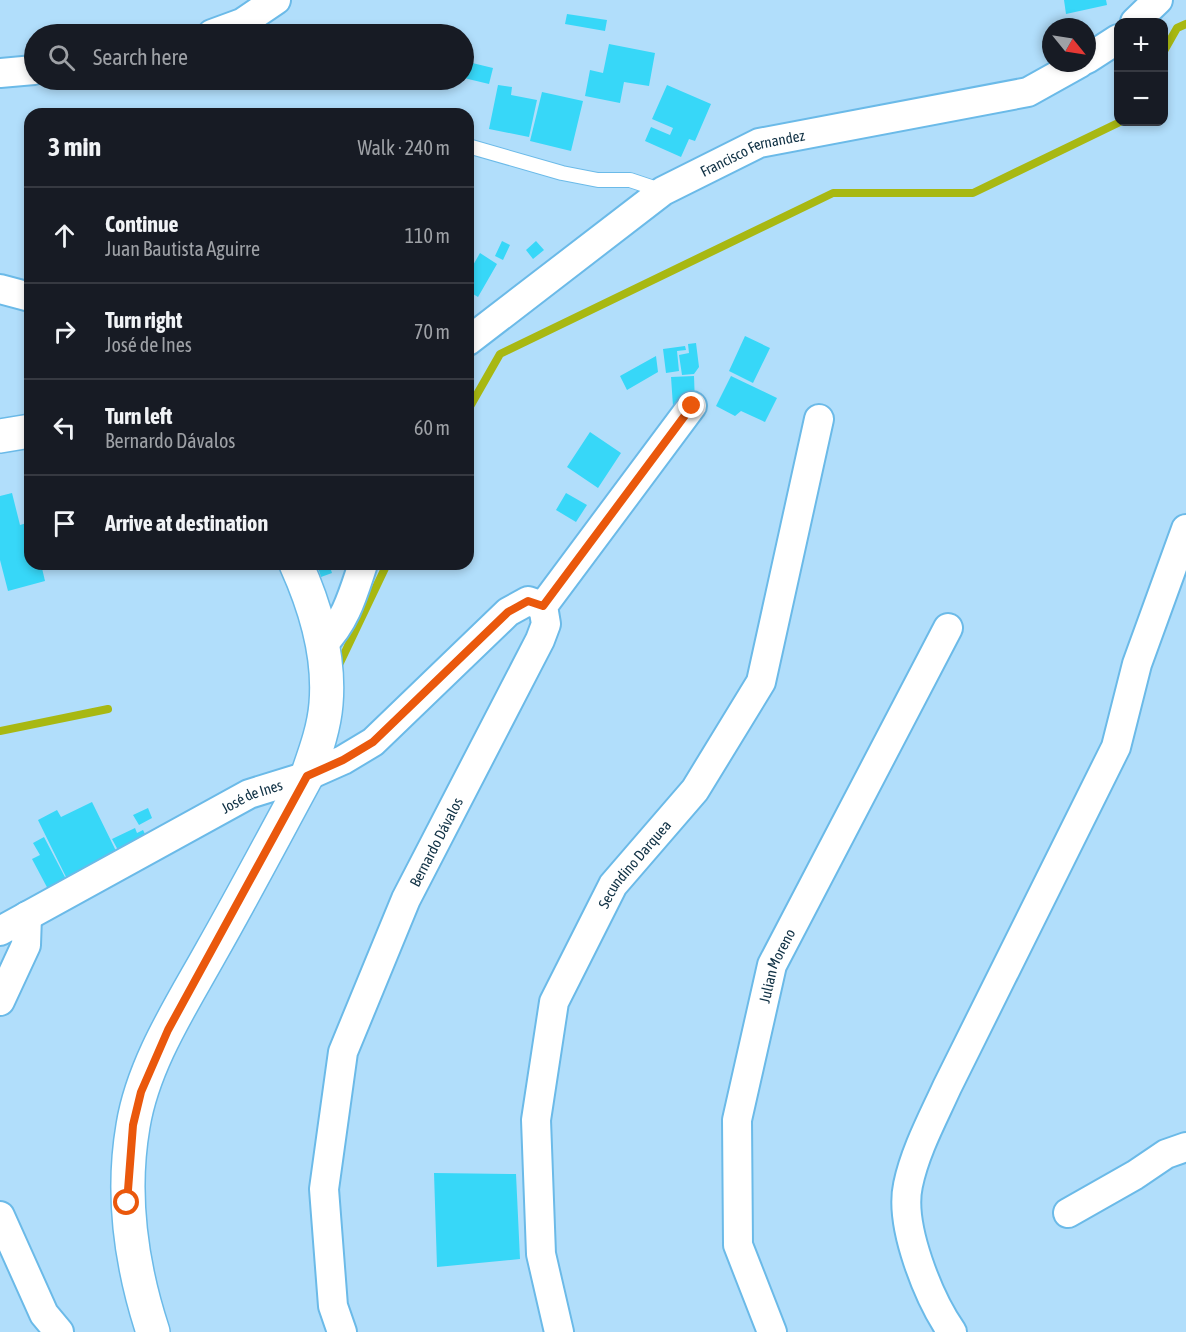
<!DOCTYPE html>
<html lang="en">
<head>
<meta charset="utf-8">
<style>
  body { margin:0; font-family:"Asap Condensed",sans-serif; background:#242831; color:#f1f3f6 }
  .controls { position:absolute; right:18px; top:18px; display:grid; overflow:hidden; border-radius:12px; box-shadow:0 3px 9px #0003 }
  .controls button { width:54px; height:54px; display:grid; place-items:center; padding:0; border:0; border-bottom:2px solid #363941; background:#171b24; color:#f1f3f6; font:30px sans-serif }
  .compass { position:absolute; left:1042px; top:18px; width:54px; height:54px; border-radius:50%; background:#171b24; box-shadow:0 3px 9px #0003; rotate:120deg }
  .stop { position:absolute; width:18px; height:18px; margin:-14px; border:4px solid #ea580c; border-radius:50%; background:#fff }
  .stop.end { background:#ea580c; border-color:#fff; box-shadow:0 2px 6px #0008 }
  .list { margin:0; padding:0; list-style:none }
  h2 { display:flex; justify-content:space-between; align-items:center; height:78px; margin:0; padding:0 24px; font-size:26px }
  h2 small { font-size:20px; font-weight:400; color:#9ea1a6 }
  .list li { display:grid; grid-template-columns:39px 1fr auto; gap:18px; align-items:center; box-sizing:border-box; height:96px; padding:0 24px; border-top:2px solid #363941 }
  .list b { display:block; font-size:22px; white-space:nowrap }
  .list p { margin:0; font-size:20px; white-space:nowrap; color:#9ea1a6 }
  .list em { font-size:20px; font-style:normal; color:#9ea1a6 }
  .icon { flex:none; width:33px; height:33px; fill:none; stroke:currentColor; stroke-width:2; stroke-linecap:round; stroke-linejoin:round }
  .map { position:relative; flex:none; width:1186px; height:1332px; overflow:hidden }
  .search { position:absolute; background:#171b24; box-shadow:0 3px 9px #0003; left:24px; top:24px; width:450px; height:66px; display:flex; align-items:center; gap:15px; box-sizing:border-box; padding:0 21px; border-radius:33px; color:#9ea1a6; font-size:22px }
  .panel { position:absolute; background:#171b24; box-shadow:0 3px 9px #0003; left:24px; top:108px; width:450px; height:462px; border-radius:18px }
  .map>svg:first-child { display:block }
  .lines { fill:none; stroke-linecap:round; stroke-linejoin:round }
  .stream { stroke:#a8b812; stroke-width:8 }
  .building { fill:#37d7f8 }
  .lane-casing { stroke:#6bbae8; stroke-width:16 }
  .street-casing { stroke:#6bbae8; stroke-width:32 }
  .secondary-casing { stroke:#6bbae8; stroke-width:36 }
  .lane { stroke:#fff; stroke-width:14 }
  .street { stroke:#fff; stroke-width:28 }
  .secondary { stroke:#fff; stroke-width:33 }
  .route { stroke:#ea580c; stroke-width:8 }
  .labels { text-anchor:middle; dominant-baseline:central; stroke-width:5; stroke-linejoin:round; paint-order:stroke }
  .street-label { font-size:15px; fill:#103144; stroke:#b1defb }
</style>
</head>
<body>
<div class="map">
<svg width="1186" height="1332" viewBox="0 0 1186 1332">
  <rect width="100%" height="100%" fill="#b1defb"/>
  <g class="lines">
    <path class="stream" d="M1164,51L1177,28L1186,24
      M468,410L500,354L833,193H973L1120,122
      M337,669L387,564
      M0,731L108,709"/>
  </g>
  <path class="building" d="M1064,0H1106L1107,5L1066,14Z
    M567,14L607,20L605,31L565,24Z
    M609,44L655,53L649,86L624,82L620,103L585,96L590,70L603,73Z
    M464,61L493,68L489,84L464,78Z
    M498,85L512,87L511,95L537,100L529,137L489,129Z
    M667,85L711,104L695,141L689,139L681,157L645,141L651,127L670,135L673,128L652,119Z
    M542,92L583,101L571,151L530,141Z
    M502,241L510,245L503,260L495,256Z
    M536,241L544,250L533,259L526,250Z
    M480,253L497,264L478,297L468,291V274Z
    M745,336L770,348L753,383L729,371Z
    M696,343L699,367L694,374L682,375L679,355L689,353L688,344Z
    M685,346L686,350L677,351L679,371L666,373L663,349Z
    M656,356L658,372L627,390L620,376Z
    M694,376L695,404L673,406L671,377Z
    M731,376L777,398L765,422L741,411L735,416L716,406Z
    M590,432L621,453L598,488L567,467Z
    M12,493L20,525L30,522V564H41L45,581L8,591L0,560V496Z
    M566,493L587,505L576,522L556,510Z
    M317,564H329L332,573L321,577Z
    M92,802L117,853L67,879L38,820L57,810L61,817Z
    M148,808L152,818L139,825L133,815Z
    M135,828L137,833L143,830L147,838L119,852L112,839Z
    M44,837L67,881L49,891L32,859L40,855L33,843Z
    M434,1173L516,1174L520,1259L437,1267Z"/>
  <g class="lines">
    <defs>
      <path id="lane" d="M468,146L562,173L598,180H630L663,191"/>
      <g id="street">
        <path d="M1135,22L1158,0"/>
        <path d="M212,34L242,23L276,0"/>
        <path d="M1087,59L1118,39"/>
        <path d="M0,73L34,70"/>
        <path d="M0,289L30,297"/>
        <path id="s1" d="M468,341L663,191L759,143L1028,92L1080,63"/>
        <path d="M323,644C346,621 353,594 363,564"/>
        <path id="s2" d="M0,931L249,794L307,776L343,760L373,742L508,612L528,601L543,606"/>
        <path d="M0,1001L26,945L27,916"/>
        <path d="M1068,1213L1135,1175L1166,1154L1186,1147"/>
        <path d="M0,1216L44,1314L59,1332"/>
        <path id="s3" d="M342,1332L333,1306L324,1189L343,1052L406,899L540,640L546,624L543,606L692,406"/>
        <path id="s4" d="M559,1332L541,1254L536,1120L554,1002L613,885L695,790L761,682L819,419"/>
        <path id="s5" d="M772,1332L738,1245L737,1120L772,965L948,628"/>
        <path d="M952,1332C929,1299 899,1226 908,1185C915,1151 933,1118 947,1087L1116,747L1137,664L1186,529"/>
      </g>
      <path id="secondary" d="M0,436L30,431
        M153,1332C131,1265 121,1196 133,1126C143,1064 181,1006 211,952C244,894 275,835 307,776C315,753 324,729 326,704C330,657 315,606 296,564"/>
    </defs>
    <use href="#lane" class="lane-casing"/>
    <use href="#street" class="street-casing"/>
    <use href="#secondary" class="secondary-casing"/>
    <use href="#lane" class="lane"/>
    <use href="#street" class="street"/>
    <use href="#secondary" class="secondary"/>
  </g>
  <g class="lines">
    <path class="route" d="M127,1203L133,1125L141,1092L168,1030L307,776L343,760L373,742L508,612L528,601L543,606L692,406"/>
  </g>
  <g class="labels">
    <g class="street-label">
      <text stroke="none"><textPath href="#s1" startOffset="344">Francisco Fernandez</textPath></text>
      <text stroke="none"><textPath href="#s2" startOffset="286">José de Ines</textPath></text>
      <text stroke="none"><textPath href="#s3" startOffset="513">Bernardo Dávalos</textPath></text>
      <text stroke="none"><textPath href="#s4" startOffset="494">Secundino Darquea</textPath></text>
      <text stroke="none"><textPath href="#s5" startOffset="378">Julian Moreno</textPath></text>
    </g>
  </g>
</svg>
<div class="controls">
<button>+</button>
<button>−</button>
</div>
<svg class="compass" viewBox="-18 -18 36 36"><path d="M0-13l5 13h-10z" fill="#e53935"/><path d="M0 13l5-13h-10z" fill="#9ea1a6"/></svg>
<div class="stop" style="left:127px;top:1203px"></div>
<div class="stop end" style="left:692px;top:406px"></div>
<div class="search"><svg class="icon" aria-label="search" viewBox="0 0 24 24"><circle cx="10" cy="10" r="6"/><path d="M15 15l6 6"/></svg>Search here</div>
<section class="panel">
<h2>3 min<small>Walk · 240 m</small></h2>
<ul class="list">
<li><svg class="icon" aria-label="ahead" viewBox="0 0 24 24"><path d="M12 20V5M6 11l6-6 6 6"/></svg><div><b>Continue</b><p>Juan Bautista Aguirre</p></div><em>110 m</em></li>
<li><svg class="icon" aria-label="right" viewBox="0 0 24 24"><path d="M7 20v-9h11M14 6l5 5-5 5"/></svg><div><b>Turn right</b><p>José de Ines</p></div><em>70 m</em></li>
<li><svg class="icon" aria-label="left" viewBox="0 0 24 24"><path d="M17 20v-9H6M10 6l-5 5 5 5"/></svg><div><b>Turn left</b><p>Bernardo Dávalos</p></div><em>60 m</em></li>
<li><svg class="icon" aria-label="arrive" viewBox="0 0 24 24"><path d="M6 21V4h12l-3 4 3 4H6"/></svg><div><b>Arrive at destination</b></div></li>
</ul>
</section>
</div>
</body>
</html>
